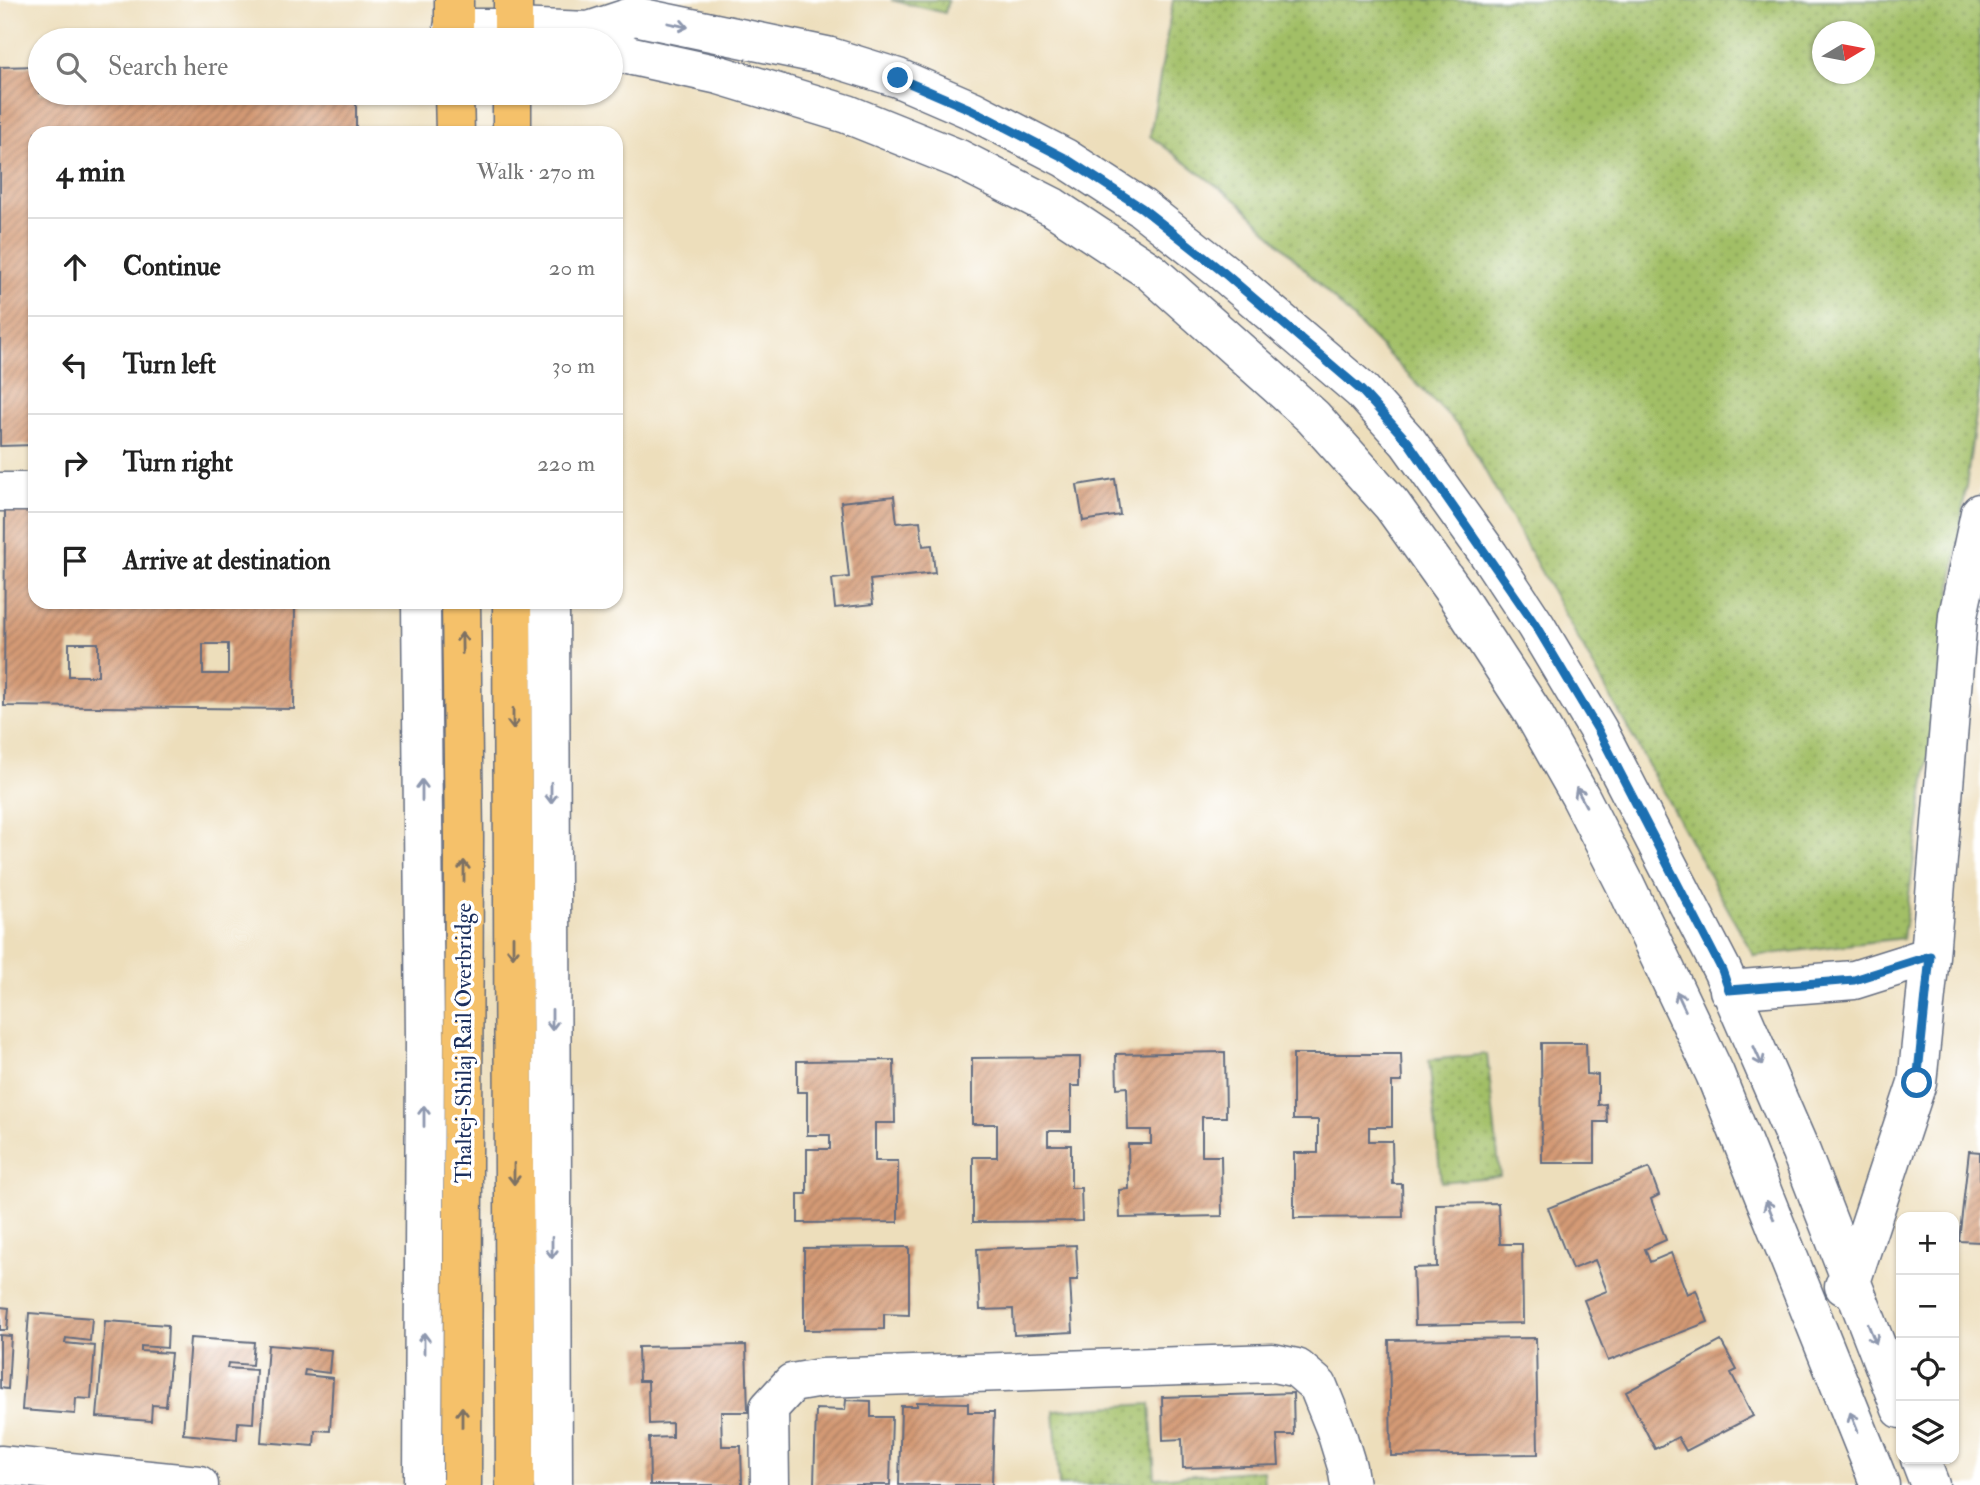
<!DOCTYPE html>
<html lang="en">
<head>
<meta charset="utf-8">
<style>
  body { margin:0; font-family:"IM FELL Double Pica",serif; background:#f2f2f2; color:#222 }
  .controls { position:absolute; right:21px; bottom:21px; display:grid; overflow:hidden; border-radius:14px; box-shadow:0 2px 5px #0004 }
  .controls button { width:63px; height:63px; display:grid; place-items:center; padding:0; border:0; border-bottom:2px solid #e0e0e0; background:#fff; color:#222; font:35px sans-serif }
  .compass { position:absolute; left:1812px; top:21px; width:63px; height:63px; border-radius:50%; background:#fff; box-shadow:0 2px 5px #0004; rotate:80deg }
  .stop { position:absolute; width:21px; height:21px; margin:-16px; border:5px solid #1f6fb2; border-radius:50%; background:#fff }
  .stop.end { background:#1f6fb2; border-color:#fff; box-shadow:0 2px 7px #0008 }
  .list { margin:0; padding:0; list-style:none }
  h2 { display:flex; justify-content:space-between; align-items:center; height:91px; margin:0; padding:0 28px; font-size:30px }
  h2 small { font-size:23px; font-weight:400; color:#767676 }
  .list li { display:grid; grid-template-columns:46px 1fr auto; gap:21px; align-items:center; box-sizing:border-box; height:98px; padding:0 28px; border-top:2px solid #e0e0e0 }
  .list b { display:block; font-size:26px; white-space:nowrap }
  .list em { font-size:23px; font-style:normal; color:#767676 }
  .icon { flex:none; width:38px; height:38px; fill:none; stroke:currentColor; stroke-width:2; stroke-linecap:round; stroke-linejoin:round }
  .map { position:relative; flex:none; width:1980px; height:1485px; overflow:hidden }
  .search { position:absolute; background:#fff; box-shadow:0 2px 5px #0004; left:28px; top:28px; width:595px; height:77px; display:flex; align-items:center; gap:18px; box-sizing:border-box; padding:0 24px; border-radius:38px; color:#767676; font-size:26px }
  .panel { position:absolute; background:#fff; box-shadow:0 2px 5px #0004; left:28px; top:126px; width:595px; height:483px; border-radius:21px }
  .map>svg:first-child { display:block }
  .grass { fill:url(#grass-dots); stroke:#5e7762; stroke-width:2; fill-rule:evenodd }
  .building { fill:url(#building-hatch); fill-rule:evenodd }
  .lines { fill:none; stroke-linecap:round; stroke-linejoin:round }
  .minor-casing { stroke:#646c7f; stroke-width:41 }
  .major-casing { stroke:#646c7f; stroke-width:41 }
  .minor { stroke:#fff; stroke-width:38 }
  .major { stroke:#f5c16b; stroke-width:38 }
  .oneway { stroke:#8d97ae }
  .oneway2 { stroke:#7d7164 }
  .route { stroke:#1f6fb2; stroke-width:9 }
  .labels { text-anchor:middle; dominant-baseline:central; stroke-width:7; stroke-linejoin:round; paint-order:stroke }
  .street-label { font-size:23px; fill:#1b2f5e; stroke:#fff }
</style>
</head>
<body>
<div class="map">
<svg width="1980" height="1485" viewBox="0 0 1980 1485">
  <defs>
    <pattern id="grass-dots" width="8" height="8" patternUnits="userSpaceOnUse" patternTransform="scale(1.75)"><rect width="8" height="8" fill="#a2bf66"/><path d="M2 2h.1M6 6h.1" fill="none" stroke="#839c57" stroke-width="1.8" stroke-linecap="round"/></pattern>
    <pattern id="building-hatch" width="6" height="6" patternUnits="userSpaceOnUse" patternTransform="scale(1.75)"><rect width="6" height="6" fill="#d49a75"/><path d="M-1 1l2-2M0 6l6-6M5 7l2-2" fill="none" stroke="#ab7e63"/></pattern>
  </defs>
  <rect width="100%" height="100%" fill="#fff"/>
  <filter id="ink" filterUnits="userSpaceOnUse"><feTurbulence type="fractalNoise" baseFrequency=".0143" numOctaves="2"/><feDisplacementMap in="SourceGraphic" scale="14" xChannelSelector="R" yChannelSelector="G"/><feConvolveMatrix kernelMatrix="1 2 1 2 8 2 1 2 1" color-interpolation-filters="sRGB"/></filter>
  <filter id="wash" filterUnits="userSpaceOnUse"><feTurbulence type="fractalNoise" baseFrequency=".00686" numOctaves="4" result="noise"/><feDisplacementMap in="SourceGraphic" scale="28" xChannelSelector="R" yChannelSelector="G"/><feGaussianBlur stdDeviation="1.57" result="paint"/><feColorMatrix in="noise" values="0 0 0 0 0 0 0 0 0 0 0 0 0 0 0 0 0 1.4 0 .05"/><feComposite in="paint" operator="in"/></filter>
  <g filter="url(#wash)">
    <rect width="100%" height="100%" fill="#eddebb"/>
    <path class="grass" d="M891,0H948L945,13Z
      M1173,0H1980V386L1903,938L1754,956L1463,431L1241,204L1150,136ZM1822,32H1864V74H1822Z
      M1487,1054L1500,1176L1441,1182L1429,1060Z
      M1150,1404L1155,1478L1263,1470L1264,1485H1059L1054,1410Z"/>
    <g id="blocks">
      <path class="building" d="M40,66V93H356V133H35V445L0,446V67Z
        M1115,479L1120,515L1083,521L1077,485Z
        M894,496L897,523L920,521L923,546L932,545L935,573L870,580L873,604L835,608L832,579L849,577L841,502Z
        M5,509H35V602H295L294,709L4,706ZM69,643H98V676H69ZM203,644H228V674H203Z
        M1541,1043H1586L1587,1074L1598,1075V1105L1606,1104L1607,1122H1595V1163H1542Z
        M1225,1052L1226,1117H1202V1156H1221L1222,1216L1120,1218L1119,1190L1129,1189L1128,1144H1151V1130H1128L1127,1087L1117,1088L1116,1054Z
        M1293,1054H1401L1402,1082H1392V1127H1369V1141H1392L1393,1184H1402L1403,1217L1294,1218V1153H1318V1120H1293Z
        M1080,1057V1086H1071V1131H1048V1145H1071V1188H1081L1082,1221L973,1222V1157H997V1124H972V1058Z
        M894,1060L895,1123H875V1161H898V1222L798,1223V1194H807V1149H830V1135H807V1092H797V1061Z
        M1969,1151L1980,1152V1242L1959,1241Z
        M1649,1168L1659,1195L1651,1199L1666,1240L1645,1249L1650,1262L1671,1253L1687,1294L1696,1290L1708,1322L1608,1361L1584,1300L1607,1291L1595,1260L1572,1269L1548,1208Z
        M1498,1203L1500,1244H1522L1523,1323L1415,1325L1413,1268L1437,1267L1436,1204Z
        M1076,1245L1078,1280H1070L1073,1332L1014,1335L1013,1309L980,1310L977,1249Z
        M909,1247V1315L884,1314V1329L804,1330V1248Z
        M0,1307L9,1308L7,1330H0Z
        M29,1313L92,1318L90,1341L66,1338L65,1343L95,1346L91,1399L76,1398L75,1414L22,1410Z
        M105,1321L168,1325L167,1348L141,1346V1351L171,1353L166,1406L152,1405L151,1421L97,1417Z
        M0,1335L11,1336L8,1389L0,1388Z
        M190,1338L254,1342L252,1365L228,1363L227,1368L256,1370L253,1423L238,1422L237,1439L183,1434Z
        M1536,1338L1538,1454L1391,1456L1389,1340Z
        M1721,1341L1737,1370L1731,1373L1753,1416L1686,1451L1678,1437L1655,1449L1626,1392Z
        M268,1345L331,1350L329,1373L305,1370L304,1375L333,1378L330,1431L315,1430L314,1446L261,1442Z
        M746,1345L748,1412H721L722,1446H741L742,1485H650L649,1438L672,1437V1423L649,1424L648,1381H639L638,1347Z
        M1293,1393L1294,1435H1277L1279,1465L1183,1468L1182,1439L1163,1440L1162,1397Z
        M846,1400L871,1401V1417H892L890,1485H814L816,1409L845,1410Z
        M917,1402L968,1403V1412H994L992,1485H899L901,1406H917Z"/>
    </g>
  </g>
  <g filter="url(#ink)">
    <use href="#blocks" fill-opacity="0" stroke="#646c7f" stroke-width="2"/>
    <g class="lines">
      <defs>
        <path id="minor" d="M453,28H513L589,31L634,16L827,56L898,78L972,110L1065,158L1142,208L1223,272L1362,391L1408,442L1489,555L1536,626L1598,730L1722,970L1801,1152L1901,1409
          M611,45L628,55L719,75L847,114L959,159L1053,207L1151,272L1313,417L1392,505L1455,593L1533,713L1580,796L1625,884L1715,1074L1880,1485
          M0,492H35
          M421,602L425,1038L423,1485
          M550,602L553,1485
          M1729,990L1854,980L1930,956
          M1844,1286L1851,1282L1917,1083L1930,956L1958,616L1980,513
          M1920,1459L1930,1485
          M0,1465L199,1485
          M770,1485L769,1408L792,1383L821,1378L1273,1363L1297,1368L1318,1386L1335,1428L1347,1467L1350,1485"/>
        <path id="major" d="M513,0V40
          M454,40V0
          M454,93L455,133
          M512,133V93
          M461,602L464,838L462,1485
          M512,602L515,1485"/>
      </defs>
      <use href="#minor" class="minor-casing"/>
      <use href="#major" class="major-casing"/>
      <use href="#minor" class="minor"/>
      <use href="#major" class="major"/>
    </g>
    <defs><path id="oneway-shaft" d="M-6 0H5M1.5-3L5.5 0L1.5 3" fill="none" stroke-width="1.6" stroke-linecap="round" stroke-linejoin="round" transform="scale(1.75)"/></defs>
    <g class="oneway">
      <use href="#oneway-shaft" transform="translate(678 25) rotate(12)"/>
      <use href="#oneway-shaft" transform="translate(422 790) rotate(-90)"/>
      <use href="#oneway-shaft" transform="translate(551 793) rotate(90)"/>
      <use href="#oneway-shaft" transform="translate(1581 797) rotate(-118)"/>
      <use href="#oneway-shaft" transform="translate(1681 1001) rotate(-115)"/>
      <use href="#oneway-shaft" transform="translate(552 1020) rotate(90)"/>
      <use href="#oneway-shaft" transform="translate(1758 1056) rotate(66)"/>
      <use href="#oneway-shaft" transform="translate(424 1116) rotate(-90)"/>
      <use href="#oneway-shaft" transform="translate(1770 1210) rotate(-112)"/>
      <use href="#oneway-shaft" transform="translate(552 1248) rotate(90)"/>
      <use href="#oneway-shaft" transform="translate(1872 1334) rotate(68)"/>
      <use href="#oneway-shaft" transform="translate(424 1343) rotate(-90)"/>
      <use href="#oneway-shaft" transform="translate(1854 1422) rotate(-112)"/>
    </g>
    <g class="oneway2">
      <use href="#oneway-shaft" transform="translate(462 643) rotate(-91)"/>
      <use href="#oneway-shaft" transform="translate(513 719) rotate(90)"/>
      <use href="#oneway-shaft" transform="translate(464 871) rotate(-90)"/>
      <use href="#oneway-shaft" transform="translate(513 947) rotate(90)"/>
      <use href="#oneway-shaft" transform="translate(514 1174) rotate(90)"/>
      <use href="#oneway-shaft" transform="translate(462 1417) rotate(-90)"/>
    </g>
  </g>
  <g class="lines" filter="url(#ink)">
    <path class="route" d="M898,78L972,110L1065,158L1142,208L1223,272L1362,391L1408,442L1536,626L1598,730L1722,970L1729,990L1854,980L1930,956L1917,1083"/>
  </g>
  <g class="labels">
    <g class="street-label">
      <text transform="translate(463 1043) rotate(-90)">Thaltej-Shilaj Rail Overbridge</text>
    </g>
  </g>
</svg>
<div class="controls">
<button>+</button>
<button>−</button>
<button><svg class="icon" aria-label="locate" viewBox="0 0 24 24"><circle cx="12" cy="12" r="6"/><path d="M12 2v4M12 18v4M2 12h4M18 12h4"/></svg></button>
<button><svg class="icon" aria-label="layers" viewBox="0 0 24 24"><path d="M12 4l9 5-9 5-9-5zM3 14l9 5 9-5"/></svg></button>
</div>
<svg class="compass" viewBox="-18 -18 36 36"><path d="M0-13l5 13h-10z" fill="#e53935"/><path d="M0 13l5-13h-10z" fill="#767676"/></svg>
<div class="stop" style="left:1917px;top:1083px"></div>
<div class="stop end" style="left:898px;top:78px"></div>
<div class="search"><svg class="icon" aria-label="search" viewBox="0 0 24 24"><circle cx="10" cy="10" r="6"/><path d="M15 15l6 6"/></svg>Search here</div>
<section class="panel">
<h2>4 min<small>Walk · 270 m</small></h2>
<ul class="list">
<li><svg class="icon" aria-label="ahead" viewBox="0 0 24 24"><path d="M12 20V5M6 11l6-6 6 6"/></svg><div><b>Continue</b></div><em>20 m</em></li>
<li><svg class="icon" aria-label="left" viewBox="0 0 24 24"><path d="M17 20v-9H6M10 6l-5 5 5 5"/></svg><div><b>Turn left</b></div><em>30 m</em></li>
<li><svg class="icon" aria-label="right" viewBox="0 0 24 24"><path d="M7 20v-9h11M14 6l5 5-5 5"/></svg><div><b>Turn right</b></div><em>220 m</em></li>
<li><svg class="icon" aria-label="arrive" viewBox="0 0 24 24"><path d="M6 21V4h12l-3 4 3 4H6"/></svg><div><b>Arrive at destination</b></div></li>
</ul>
</section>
</div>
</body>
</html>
